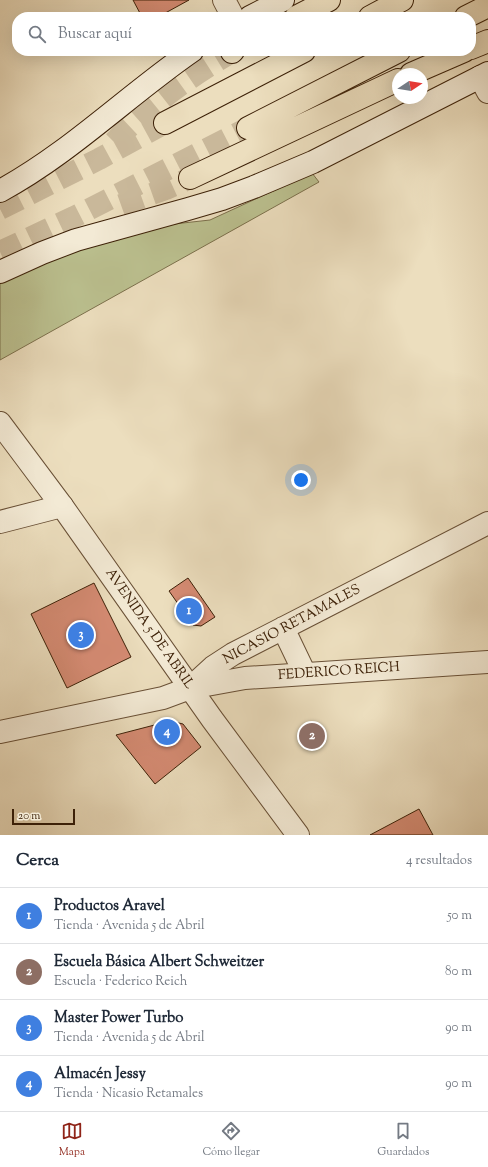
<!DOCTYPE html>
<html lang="es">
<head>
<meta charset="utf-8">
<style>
  body { margin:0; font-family:"Sorts Mill Goudy",serif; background:#f2f2f3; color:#1f2937 }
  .compass { position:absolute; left:392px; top:68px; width:36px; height:36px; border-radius:50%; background:#fff; box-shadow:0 4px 16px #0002; rotate:78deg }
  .scale { position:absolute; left:12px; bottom:10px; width:63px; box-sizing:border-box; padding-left:4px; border:2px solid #3d2108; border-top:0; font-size:11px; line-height:14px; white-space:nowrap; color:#3d2108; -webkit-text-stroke:3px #f3ead5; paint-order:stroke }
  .you { position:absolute; left:301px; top:480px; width:14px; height:14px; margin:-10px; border:3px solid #fff; border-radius:50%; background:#1a73e8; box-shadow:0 0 0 6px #1a73e833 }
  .badge { display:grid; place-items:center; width:26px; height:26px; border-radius:50%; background:#8f2418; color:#fff; font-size:13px; font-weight:700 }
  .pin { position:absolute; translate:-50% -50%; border:2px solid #fff; box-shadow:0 1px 4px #0006 }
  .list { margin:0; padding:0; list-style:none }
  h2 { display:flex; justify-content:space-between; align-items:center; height:52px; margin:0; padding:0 16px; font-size:17px }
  h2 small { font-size:13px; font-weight:400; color:#747a83 }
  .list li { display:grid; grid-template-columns:26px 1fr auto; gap:12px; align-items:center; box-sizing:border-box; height:56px; padding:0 16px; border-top:1px solid #e0e1e3 }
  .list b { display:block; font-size:15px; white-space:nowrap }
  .list p { margin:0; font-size:13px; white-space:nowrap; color:#747a83 }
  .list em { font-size:13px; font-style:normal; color:#747a83 }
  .icon { flex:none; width:22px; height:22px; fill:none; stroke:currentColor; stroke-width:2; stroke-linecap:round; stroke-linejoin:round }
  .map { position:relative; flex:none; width:488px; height:835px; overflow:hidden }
  .search { position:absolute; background:#fff; box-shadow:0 4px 16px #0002; left:12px; right:12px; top:12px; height:44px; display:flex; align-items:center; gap:10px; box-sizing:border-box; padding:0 14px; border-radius:16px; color:#747a83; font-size:15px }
  .sheet { height:276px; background:#fff }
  nav { display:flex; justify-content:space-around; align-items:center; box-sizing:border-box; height:56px; border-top:1px solid #e0e1e3; background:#fff; font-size:11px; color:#747a83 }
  nav a { display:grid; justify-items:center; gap:2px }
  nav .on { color:#8f2418 }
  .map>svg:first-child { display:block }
  .green { fill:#bbc08f; stroke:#7c704c }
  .building { fill:#d58b73; stroke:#3d2108 }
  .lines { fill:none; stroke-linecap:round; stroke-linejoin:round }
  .motorway-tunnel { stroke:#c9b89a; stroke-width:22; stroke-dasharray:22 11; stroke-linecap:butt }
  .minor-casing { stroke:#695036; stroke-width:24 }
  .tertiary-casing { stroke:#695036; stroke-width:24 }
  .secondary-casing { stroke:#3d2108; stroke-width:24 }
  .motorway-casing { stroke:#3d2108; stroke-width:24 }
  .minor { stroke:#f3ead5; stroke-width:22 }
  .tertiary { stroke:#f3ead5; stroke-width:22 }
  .secondary { stroke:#f3ead5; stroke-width:22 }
  .motorway { stroke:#ecdebe; stroke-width:22 }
  .labels { text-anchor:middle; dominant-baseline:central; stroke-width:3; stroke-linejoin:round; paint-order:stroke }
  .street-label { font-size:14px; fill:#3d2108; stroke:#f3ead5 }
</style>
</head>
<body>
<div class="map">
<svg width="488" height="835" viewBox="0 0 488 835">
  <rect width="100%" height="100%" fill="#ecdebe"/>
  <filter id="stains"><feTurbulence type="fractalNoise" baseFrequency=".005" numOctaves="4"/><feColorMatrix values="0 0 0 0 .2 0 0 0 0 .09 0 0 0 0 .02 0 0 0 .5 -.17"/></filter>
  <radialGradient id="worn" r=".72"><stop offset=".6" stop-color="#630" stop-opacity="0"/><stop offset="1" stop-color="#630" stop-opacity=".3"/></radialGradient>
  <path class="green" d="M312,173L319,182L0,360V280L73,252L165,225L210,220Z"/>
  <path class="building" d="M133,0H189L158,17H142Z
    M188,578L215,617L201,626L193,625L169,591Z
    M94,583L131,657L67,688L31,614Z
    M170,721L183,724L201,747L155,784L116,735Z
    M419,809L433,835H370Z"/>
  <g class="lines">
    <path class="motorway-tunnel" d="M114,142C149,106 189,77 232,52
      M121,205L166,189L190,178
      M0,209L99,159L165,123
      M0,252L74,217L248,128"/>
    <defs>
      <path id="minor" d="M224,0L233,17
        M480,77L488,92
        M0,522L62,506
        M0,732L163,698L190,688L245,678L488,662"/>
      <path id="tertiary" d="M0,423L62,506L212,719L298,835
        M283,628L305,674
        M190,688L213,667L233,654L488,523"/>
      <path id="secondary" d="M250,17L283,0
        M0,191C70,153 127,96 192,51
        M0,272L42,253L76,240L188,209L222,199L254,187L313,162L488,73"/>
      <path id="motorway" d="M296,17L329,0
        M370,17L402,0
        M466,17L488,6
        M471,48L488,41
        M232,52L233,51
        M411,74L464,51
        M165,123L304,51
        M248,128L399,51
        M190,178L398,80"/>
    </defs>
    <use href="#minor" class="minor-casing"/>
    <use href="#tertiary" class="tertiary-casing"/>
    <use href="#secondary" class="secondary-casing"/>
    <use href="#motorway" class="motorway-casing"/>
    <use href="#minor" class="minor"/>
    <use href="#tertiary" class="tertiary"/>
    <use href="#secondary" class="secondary"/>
    <use href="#motorway" class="motorway"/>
  </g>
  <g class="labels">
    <g class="street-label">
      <text transform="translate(292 625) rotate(-28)">NICASIO RETAMALES</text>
      <text transform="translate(149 629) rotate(55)">AVENIDA 5 DE ABRIL</text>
      <text transform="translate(339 672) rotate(-4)">FEDERICO REICH</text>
    </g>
  </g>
  <rect width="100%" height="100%" filter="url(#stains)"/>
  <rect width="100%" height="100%" fill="url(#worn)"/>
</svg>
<svg class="compass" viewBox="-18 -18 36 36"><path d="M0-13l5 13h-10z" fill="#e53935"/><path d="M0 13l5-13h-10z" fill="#747a83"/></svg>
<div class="scale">20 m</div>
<div class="you"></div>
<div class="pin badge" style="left:189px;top:611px;background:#3f7fe0">1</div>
<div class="pin badge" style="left:312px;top:736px;background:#8d6e63">2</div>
<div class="pin badge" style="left:81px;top:635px;background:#3f7fe0">3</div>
<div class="pin badge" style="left:167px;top:732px;background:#3f7fe0">4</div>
<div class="search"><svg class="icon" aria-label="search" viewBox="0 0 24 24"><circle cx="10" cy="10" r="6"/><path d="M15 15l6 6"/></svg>Buscar aquí</div>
</div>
<section class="sheet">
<h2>Cerca<small>4 resultados</small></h2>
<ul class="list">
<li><span class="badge" style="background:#3f7fe0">1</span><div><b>Productos Aravel</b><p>Tienda · Avenida 5 de Abril</p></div><em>50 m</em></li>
<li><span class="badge" style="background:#8d6e63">2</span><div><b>Escuela Básica Albert Schweitzer</b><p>Escuela · Federico Reich</p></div><em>80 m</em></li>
<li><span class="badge" style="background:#3f7fe0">3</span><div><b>Master Power Turbo</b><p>Tienda · Avenida 5 de Abril</p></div><em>90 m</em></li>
<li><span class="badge" style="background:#3f7fe0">4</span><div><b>Almacén Jessy</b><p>Tienda · Nicasio Retamales</p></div><em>90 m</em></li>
</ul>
</section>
<nav>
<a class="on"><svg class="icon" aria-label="map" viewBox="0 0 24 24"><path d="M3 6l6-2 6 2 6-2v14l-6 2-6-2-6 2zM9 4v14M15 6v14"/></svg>Mapa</a>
<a><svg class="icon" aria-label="directions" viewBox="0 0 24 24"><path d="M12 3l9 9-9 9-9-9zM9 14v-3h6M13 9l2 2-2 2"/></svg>Cómo llegar</a>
<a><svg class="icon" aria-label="saved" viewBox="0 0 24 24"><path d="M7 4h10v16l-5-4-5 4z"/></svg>Guardados</a>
</nav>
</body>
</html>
